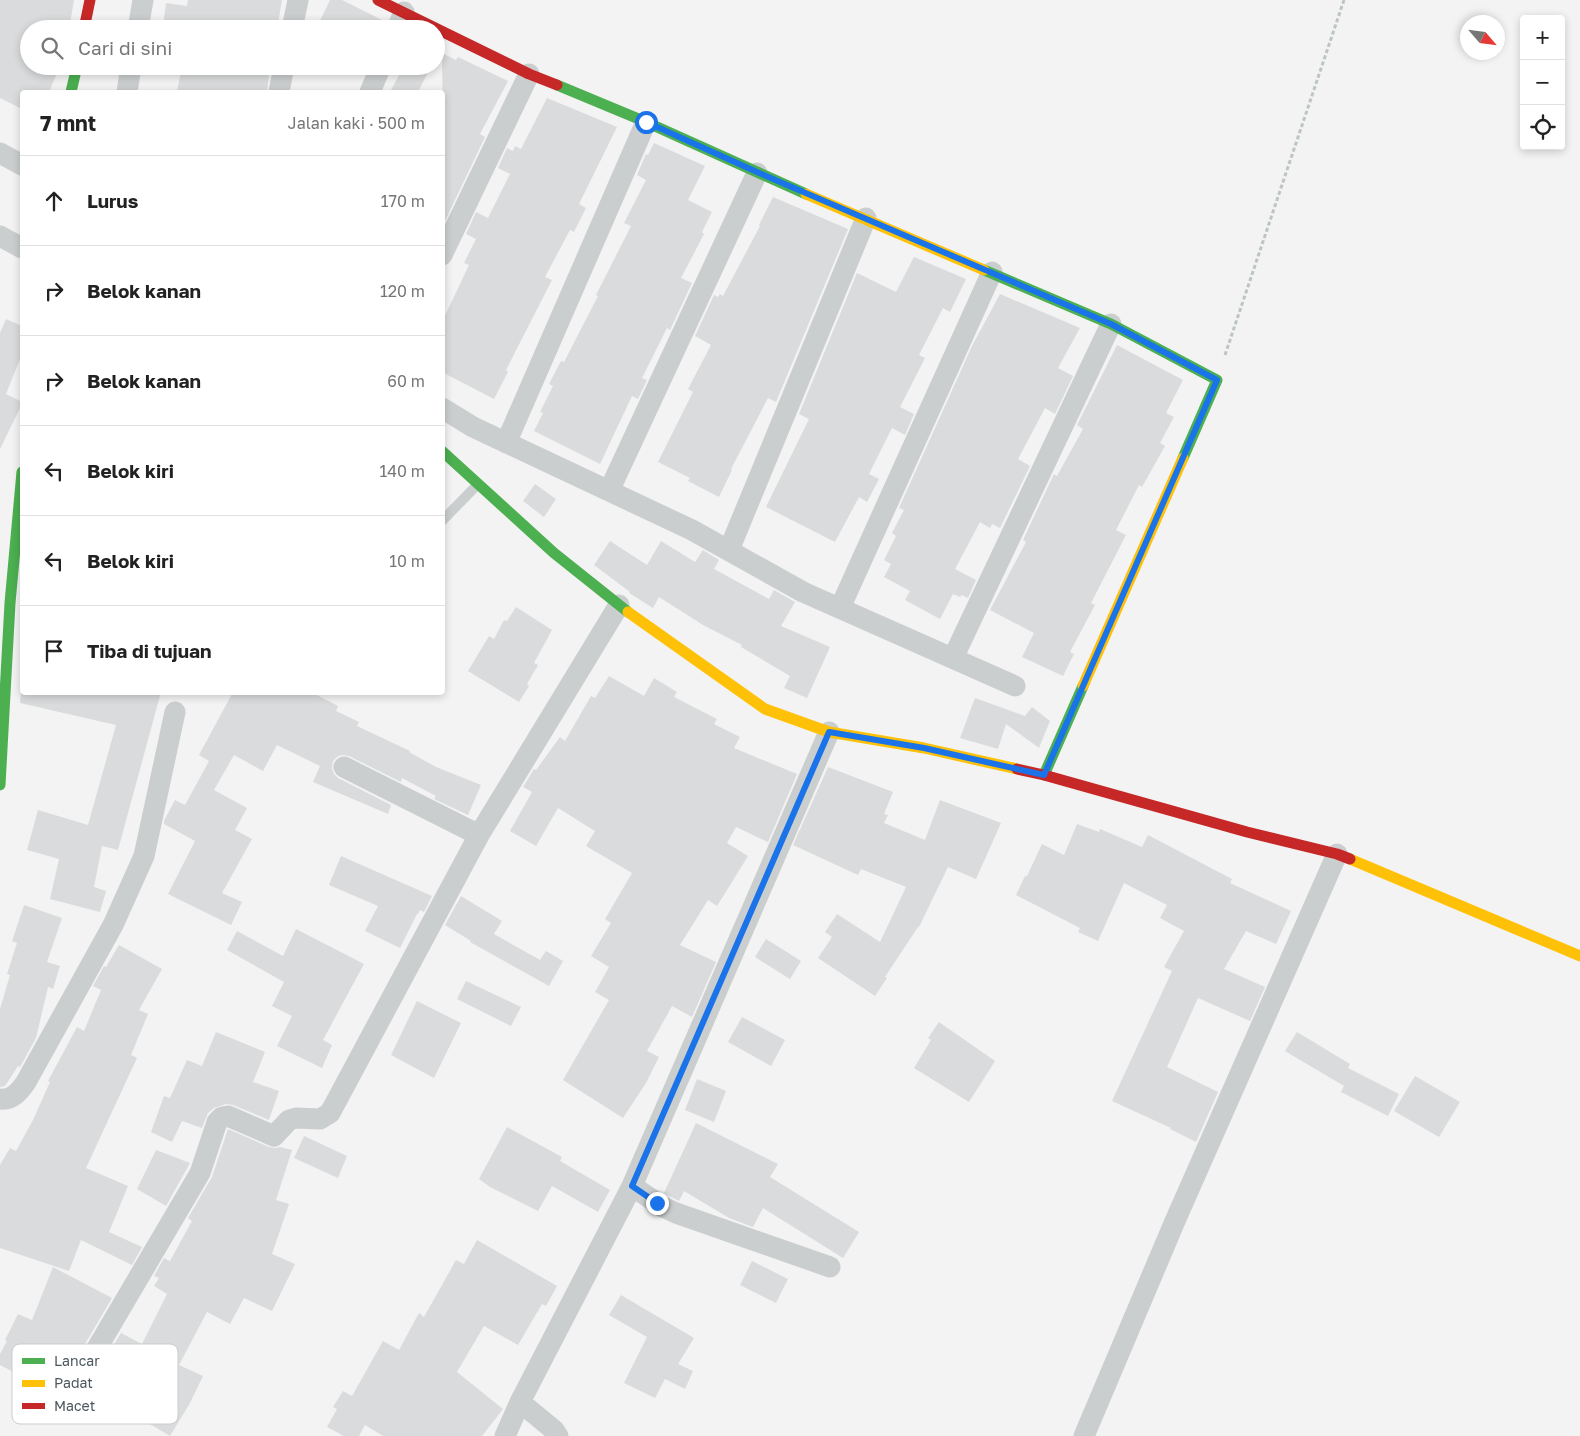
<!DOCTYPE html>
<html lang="id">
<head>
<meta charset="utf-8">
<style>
  body { margin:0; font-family:"Golos Text",sans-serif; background:#f6f6f6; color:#222 }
  .controls { position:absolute; right:15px; top:15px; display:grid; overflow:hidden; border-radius:5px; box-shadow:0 2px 8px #0003 }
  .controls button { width:45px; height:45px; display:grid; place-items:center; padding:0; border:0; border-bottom:1px solid #e0e0e0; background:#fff; color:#222; font:25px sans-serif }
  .compass { position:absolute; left:1460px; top:15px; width:45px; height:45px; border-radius:50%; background:#fff; box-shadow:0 2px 8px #0003; rotate:118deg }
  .stop { position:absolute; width:15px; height:15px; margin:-11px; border:4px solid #1a73e8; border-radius:50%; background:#fff }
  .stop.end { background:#1a73e8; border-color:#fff; box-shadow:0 1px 5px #0008 }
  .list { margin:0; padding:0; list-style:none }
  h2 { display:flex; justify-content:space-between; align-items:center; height:65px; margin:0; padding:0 20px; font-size:21px }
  h2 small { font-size:16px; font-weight:400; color:#767676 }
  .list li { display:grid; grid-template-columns:32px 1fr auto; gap:15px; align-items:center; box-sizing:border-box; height:90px; padding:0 20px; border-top:1px solid #e0e0e0 }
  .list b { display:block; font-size:19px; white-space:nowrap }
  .list em { font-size:16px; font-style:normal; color:#767676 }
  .icon { flex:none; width:28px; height:28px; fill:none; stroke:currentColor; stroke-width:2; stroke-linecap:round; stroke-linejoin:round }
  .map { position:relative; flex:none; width:1580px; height:1436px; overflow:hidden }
  .search { position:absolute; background:#fff; box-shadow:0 2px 8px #0003; left:20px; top:20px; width:425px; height:55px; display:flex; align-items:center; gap:12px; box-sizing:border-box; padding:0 18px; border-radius:28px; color:#767676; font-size:19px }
  .panel { position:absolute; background:#fff; box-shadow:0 2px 8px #0003; left:20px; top:90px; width:425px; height:605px; border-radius:5px }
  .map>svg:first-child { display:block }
  .building { fill:#dadbdc }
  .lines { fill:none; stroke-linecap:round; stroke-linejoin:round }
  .path { stroke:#bcc5c2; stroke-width:3; stroke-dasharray:4 2.5; stroke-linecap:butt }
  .lane { stroke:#cbcecf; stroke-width:10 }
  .street { stroke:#cbcecf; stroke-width:21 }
  .fast { stroke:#4caf50; stroke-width:11 }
  .slow { stroke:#ffc107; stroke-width:11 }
  .jam { stroke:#c62828; stroke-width:11 }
  .route { stroke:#1a73e8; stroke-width:6 }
  .key { fill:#fff; stroke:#c9cdcf; stroke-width:1 }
  .key-label { font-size:14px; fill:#4c575e }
</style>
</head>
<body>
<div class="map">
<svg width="1580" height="1436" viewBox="0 0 1580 1436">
  <rect width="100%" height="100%" fill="#f4f3f3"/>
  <path class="building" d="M0,0H74L69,29H29V66H60L49,92H22V109L0,98Z
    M188,0H282L277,29H180L163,26L166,3L187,6Z
    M330,0H342L386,22L385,29H316Z
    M442,53L456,60L458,57L508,81L480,134L485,137L444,223Z
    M182,66H270L267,92H177Z
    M404,66H431L418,92H390Z
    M547,98L617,127L579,204L586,208L574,232L570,230L545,277L552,280L506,370L508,372L494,399L442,372V322L469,265L464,263L476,239L466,234L476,212L488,218L510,174L498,168L507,148L513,151L515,146L521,149Z
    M654,143L705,166L688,200L712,212L702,232L704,234L681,278L692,283L670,330L667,328L642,378L647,380L638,399L632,396L600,464L534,431L543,413L540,412L553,386L549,384L561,361L564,362L598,296L596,295L631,226L624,223L646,180L637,175L646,154L648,155Z
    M773,197L848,229L776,402L768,398L731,469L732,470L719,497L688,481L690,478L658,462L693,392L688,389L711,345L695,336L714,295L718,297L720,294L723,296L760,226L759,225Z
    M914,257L966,279L950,312L943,308L919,355L925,358L900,407L914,414L905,435L892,428L869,474L879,479L867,502L859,497L835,542L766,507L809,419L799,414L857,273L896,292Z
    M1000,294L1080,328L1058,368L1073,376L1055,414L1045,408L1018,459L1030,466L1000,528L992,524L990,528L980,522L955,569L976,580L968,598L962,595L960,597L953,594L940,619L905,600L910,591L884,577L891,564L884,560L896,536L892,533L904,510L899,508L972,346Z
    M6,319L22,326V354L6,394L22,402V404L0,449V333Z
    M1117,345L1183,380L1166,413L1174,417L1160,443L1165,446L1142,487L1139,485L1116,530L1126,535L1091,603L1095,605L1070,652L1074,654L1063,676L1022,657L1034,633L990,610L1026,542L1023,540L1054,474L1057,476L1083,429L1077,425Z
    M535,484L556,499L544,517L523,501Z
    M610,541L647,565L661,541L695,562L703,550L719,560L714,569L769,599L774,590L795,602L781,626L830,647L807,698L784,688L790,676L741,647L742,645L703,625L659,597L653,608L629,593L630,592L594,565Z
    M516,607L552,630L534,663L538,665L527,684L529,686L519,702L468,671L489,636L494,639L504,620L507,621Z
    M609,676L644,696L654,678L677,692L674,697L717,719L714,724L740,737L734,748L797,774L768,842L736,827L727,843L748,856L717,906L708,900L680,945L716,962L692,1017L672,1006L647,1051L659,1057L646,1083L623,1118L563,1080L609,1000L595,992L609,967L591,956L611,923L605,919L632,873L586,846L595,831L558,808L536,846L510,831L532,792L523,787L534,769L536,770L560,737L565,741L591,696L595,698Z
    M21,692H161L118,850L102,846L94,887L106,891L100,912L50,899L59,859L27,850L38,810L88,825L116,725L20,703Z
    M233,692H311L338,706L336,711L359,722L357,726L410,751L409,752L436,767L481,785L468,815L434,799L436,796L402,778L401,782L349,756L343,755L338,756L333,761L332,768L334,774L338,778L391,805L388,814L313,782L320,766L277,745L263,771L234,755L214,790L247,808L235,830L252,839L222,893L242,902L231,925L168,894L195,841L164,824V821L175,800L185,805L209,761L199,755Z
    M975,698L1025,716L1032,707L1050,721L1039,748L1006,724L998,749L960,738Z
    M828,767L893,792L884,814L888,815L884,823L925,840L940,800L1001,823L976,879L948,867L919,927H918L885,977L887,978L875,996L818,958L832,937L825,932L837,914L880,942L906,887L861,869L858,875L793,845Z
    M1077,824L1099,832L1100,829L1142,847L1148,835L1232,879L1230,883L1291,911L1276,944L1246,931L1224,969L1265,987L1250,1021L1198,998L1167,1067L1218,1092L1196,1142L1170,1129L1171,1128L1112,1101L1172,971L1164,967L1184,931L1160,918L1167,905L1124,883L1098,941L1078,932L1080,928L1016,895L1025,876H1027L1042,844L1064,855Z
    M341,856L432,896L424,912L420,910L418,914H417L400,948L365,931L378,906L329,885Z
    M461,896L502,921L494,934L540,960L546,951L563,961L549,986L470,942L471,941L445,925Z
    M24,905L62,918L47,962L60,966L53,989L48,987L36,1038L20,1067L18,1066L5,1086L0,1087V1009L10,975L7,974L17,943L12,941Z
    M296,929L364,964L323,1040L332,1045L322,1068L277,1046L292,1016L272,1006L284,982L227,950L237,931L283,956Z
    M766,939L801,961L790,979L755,957Z
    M119,945L162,969L139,1010L148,1014L131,1055L137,1058L86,1168L128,1186L109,1232L142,1247L132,1265L81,1240L69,1271L0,1248V1165L10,1148L16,1151L33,1120L50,1082L48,1081L77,1027L84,1031L101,990L93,986L104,966L106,967Z
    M466,981L521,1007L511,1026L457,999Z
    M417,1001L461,1023L434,1078L391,1055Z
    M742,1017L785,1040L771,1066L728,1042Z
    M939,1022L995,1061L969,1102L914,1068L931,1040L928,1038Z
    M216,1032L265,1052L253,1082L279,1091L269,1120L233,1105L226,1104L214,1108L208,1113L202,1128L182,1121L172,1142L151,1132L164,1096L170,1098L187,1060L202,1066Z
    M1297,1032L1350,1064L1348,1068L1399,1094L1388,1116L1341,1092L1344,1086L1285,1051Z
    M1415,1076L1460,1102L1439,1137L1394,1111Z
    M697,1079L726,1091L714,1122L685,1110Z
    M696,1123L778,1164L770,1177L859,1232L843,1258L763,1208L753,1227L729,1218L684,1191L679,1201L664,1193Z
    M507,1127L562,1157L560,1161L610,1190L598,1212L552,1186L538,1211L490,1187L479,1179Z
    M228,1129L269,1147L276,1148L280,1147L292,1150L276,1200L289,1204L272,1254L295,1264L272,1311L244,1298L230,1324L207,1312L179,1365L203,1376L190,1403L170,1436L150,1424L154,1419L101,1393L58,1369H54L44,1388L0,1365V1354L7,1341L5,1340L18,1314L32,1320L53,1267L112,1298L75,1361L74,1366L75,1373L79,1377L86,1379L92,1378L96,1374L121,1333L142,1344L167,1294L154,1286L159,1278L154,1276L164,1258L170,1261L192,1221L188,1218L212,1177Z
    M304,1136L347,1156L338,1178L294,1158Z
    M156,1150L190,1163L166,1206L137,1189Z
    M477,1240L557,1286L546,1306L542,1304L518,1345L484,1326L457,1372L503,1409L482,1436H383L365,1425L359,1436H344L327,1427L337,1409L333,1407L343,1391L352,1396L383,1341L399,1350L419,1313L424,1317L456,1260L464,1264Z
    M752,1261L788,1279L776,1303L740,1285Z
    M621,1295L694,1338L678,1364L693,1371L685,1389L665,1379L655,1398L624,1383L647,1337L609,1315Z"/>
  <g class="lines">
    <path class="path" d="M1225,355L1344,0"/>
    <path class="lane" d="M442,521L478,484"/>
    <path class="street" d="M138,29L143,0
      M292,29L298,0
      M397,29L404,12
      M127,92L131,66
      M279,92L284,66
      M370,92L381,66
      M0,153L22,165
      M0,236L22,248
      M442,255L529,74
      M442,408L473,427L692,530L803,592L1015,686
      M506,443L646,122
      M609,491L757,173
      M729,550L866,218
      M840,608L992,272
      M953,658L1111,324
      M344,767L479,835
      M0,1099C12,1101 20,1091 26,1082L113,925L144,856L175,712
      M632,1186L663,1207L676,1213L830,1267
      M86,1367L200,1173L217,1122L222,1117L228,1116L274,1136L289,1120L296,1118L320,1119L330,1113L479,835L619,605
      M520,1402L554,1430L558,1436
      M505,1436L520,1402L632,1186L829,732
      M1084,1436L1175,1221L1337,854"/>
    <path class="fast" d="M557,85L646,122L806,194
      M71,92L77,66
      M984,270L1111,324L1217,380L1183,458
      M442,451L554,553L628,612
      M1044,775L1083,686
      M0,785L10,603L22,472"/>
    <path class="slow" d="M806,194L984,270
      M628,612L765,709L829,732L924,748L1017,769
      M1083,686L1183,458
      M1350,859L1580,956"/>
    <path class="jam" d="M378,0L529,74L557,85
      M84,29L90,0
      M1017,769L1044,775L1247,832L1337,854L1350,859"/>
  </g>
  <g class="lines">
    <path class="route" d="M646,122L757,172L1111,324L1217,380L1044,775L924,748L829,732L632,1186L657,1203"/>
  </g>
  <rect x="12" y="1344" width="166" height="80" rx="8" class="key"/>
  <rect x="22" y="1358" width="23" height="6" fill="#4caf50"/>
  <rect x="22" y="1380" width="23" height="7" fill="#ffc107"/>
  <rect x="22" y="1403" width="23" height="6" fill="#c62828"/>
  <g class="key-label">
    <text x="54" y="1366">Lancar</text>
    <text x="54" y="1388">Padat</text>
    <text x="54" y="1411">Macet</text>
  </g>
</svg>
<div class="controls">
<button>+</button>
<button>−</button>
<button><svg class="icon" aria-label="locate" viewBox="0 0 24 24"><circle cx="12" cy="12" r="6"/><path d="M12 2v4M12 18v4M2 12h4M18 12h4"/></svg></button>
</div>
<svg class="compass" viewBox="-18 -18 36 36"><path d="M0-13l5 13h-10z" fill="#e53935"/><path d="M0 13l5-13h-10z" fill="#767676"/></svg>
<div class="stop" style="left:646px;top:122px"></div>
<div class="stop end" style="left:657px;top:1203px"></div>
<div class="search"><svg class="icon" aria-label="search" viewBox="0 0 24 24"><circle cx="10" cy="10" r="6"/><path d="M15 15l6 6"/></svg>Cari di sini</div>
<section class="panel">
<h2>7 mnt<small>Jalan kaki · 500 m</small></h2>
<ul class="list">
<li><svg class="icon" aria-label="ahead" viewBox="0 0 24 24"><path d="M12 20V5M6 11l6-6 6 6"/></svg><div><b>Lurus</b></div><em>170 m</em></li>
<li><svg class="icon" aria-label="right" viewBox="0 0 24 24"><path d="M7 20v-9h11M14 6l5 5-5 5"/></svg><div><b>Belok kanan</b></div><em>120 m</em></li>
<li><svg class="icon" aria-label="right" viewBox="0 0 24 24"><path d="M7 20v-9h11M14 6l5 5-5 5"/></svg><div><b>Belok kanan</b></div><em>60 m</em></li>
<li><svg class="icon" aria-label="left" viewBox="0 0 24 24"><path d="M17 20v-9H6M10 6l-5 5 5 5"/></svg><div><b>Belok kiri</b></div><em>140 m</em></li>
<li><svg class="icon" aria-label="left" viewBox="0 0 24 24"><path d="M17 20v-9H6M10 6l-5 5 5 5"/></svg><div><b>Belok kiri</b></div><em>10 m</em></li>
<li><svg class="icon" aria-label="arrive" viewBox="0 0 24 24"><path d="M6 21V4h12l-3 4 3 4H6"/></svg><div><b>Tiba di tujuan</b></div></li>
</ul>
</section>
</div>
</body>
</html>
